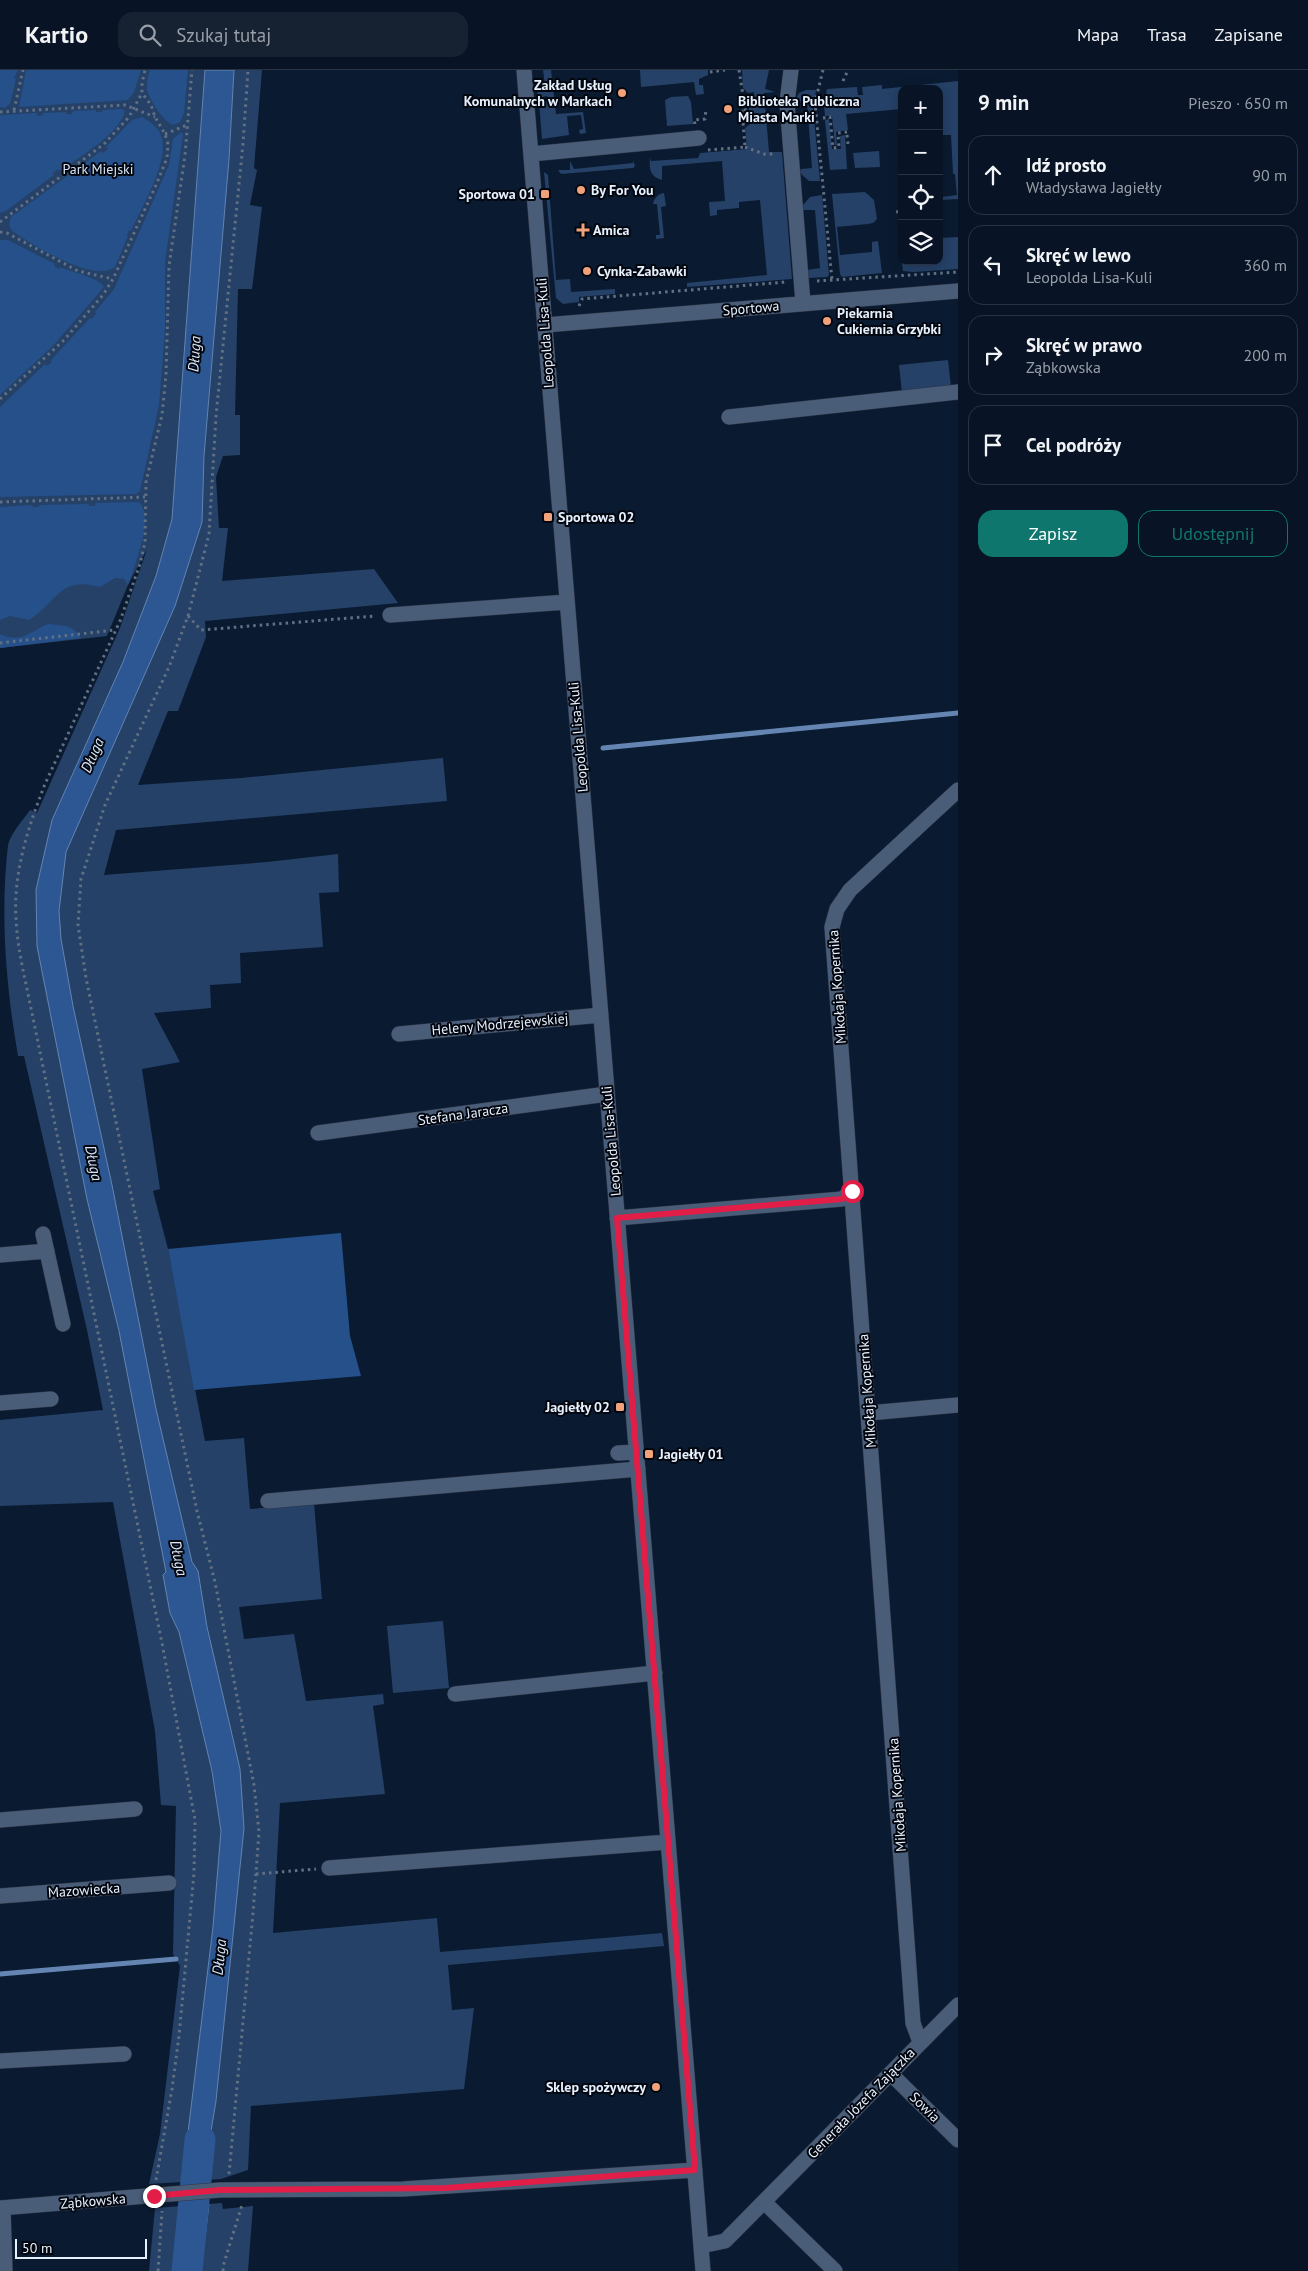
<!DOCTYPE html>
<html lang="pl">
<head>
<meta charset="utf-8">
<style>
  body { margin:0; font-family:"PT Sans",sans-serif; background:#162132; color:#f1f3f6 }
  .controls { position:absolute; right:15px; top:15px; display:grid; overflow:hidden; border-radius:10px; box-shadow:0 2px 12px #0003 }
  .controls button { width:45px; height:45px; display:grid; place-items:center; padding:0; border:0; border-bottom:1px solid #293342; background:#081425; color:#f1f3f6; font:25px sans-serif }
  .scale { position:absolute; left:15px; bottom:12px; width:132px; box-sizing:border-box; padding-left:5px; border:2px solid #e7f0fd; border-top:0; font-size:14px; line-height:18px; white-space:nowrap; color:#e7f0fd; -webkit-text-stroke:4px #02060f; paint-order:stroke }
  .stop { position:absolute; width:15px; height:15px; margin:-11px; border:4px solid #e11d48; border-radius:50%; background:#fff }
  .stop.end { background:#e11d48; border-color:#fff; box-shadow:0 1px 5px #0008 }
  .list { margin:0; padding:0; list-style:none }
  h2 { display:flex; justify-content:space-between; align-items:center; height:65px; margin:0; padding:0 20px; font-size:21px }
  h2 small { font-size:16px; font-weight:400; color:#989ea7 }
  .list li { display:grid; grid-template-columns:32px 1fr auto; gap:15px; align-items:center; box-sizing:border-box; height:80px; margin:0 10px 10px; padding:0 10px; border:1px solid #293342; border-radius:15px }
  .list b { display:block; font-size:19px; white-space:nowrap }
  .list p { margin:0; font-size:16px; white-space:nowrap; color:#989ea7 }
  .list em { font-size:16px; font-style:normal; color:#989ea7 }
  .actions { display:flex; gap:10px; padding:15px 20px }
  .actions a { flex:1; padding:11px 0; border:1px solid #0f766e; border-radius:15px; text-align:center; font-size:18px; color:#0f766e }
  .actions .main { background:#0f766e; color:#fff }
  .icon { flex:none; width:28px; height:28px; fill:none; stroke:currentColor; stroke-width:2; stroke-linecap:round; stroke-linejoin:round }
  .map { position:relative; flex:none; width:958px; height:2201px; overflow:hidden }
  header { display:flex; align-items:center; gap:30px; box-sizing:border-box; height:70px; padding:0 25px; background:#081425; border-bottom:1px solid #293342 }
  header strong { font-size:24px }
  nav { display:flex; gap:28px; margin-inline-start:auto; font-size:18px }
  .search { width:350px; height:45px; background:#162132; display:flex; align-items:center; gap:12px; box-sizing:border-box; padding:0 18px; border-radius:15px; color:#989ea7; font-size:19px }
  main { display:flex }
  aside { flex:1; background:#081425 }
  .map>svg:first-child { display:block }
  .green { fill:#254167 }
  .forest { fill:#25508a }
  .water { fill:#2c5792; stroke:#6485b2 }
  .lines { fill:none; stroke-linecap:round; stroke-linejoin:round }
  .stream { stroke:#6485b2; stroke-width:5 }
  .river { stroke:#2c5792; stroke-width:31 }
  .minor-casing { stroke:#2e3446; stroke-width:16 }
  .path { stroke:#627083; stroke-width:3; stroke-dasharray:2.5 4; stroke-linecap:butt }
  .minor { stroke:#4a5d78; stroke-width:15 }
  .route { stroke:#e11d48; stroke-width:6 }
  .poi-dot { fill:#f1a27b; stroke:#02060f; stroke-width:2 }
  .labels { text-anchor:middle; dominant-baseline:central; stroke-width:4; stroke-linejoin:round; paint-order:stroke }
  .poi-label { font-size:14px; font-weight:bold; fill:#e7f0fd; stroke:#02060f; text-anchor:start }
  .park-label { font-size:14px; fill:#d7e3f5; stroke:#02060f }
  .street-label { font-size:14px; fill:#e7f0fd; stroke:#02060f }
  .water-label { font-size:15px; font-style:italic; fill:#d8e5f6; stroke:#02060f }
</style>
</head>
<body>
<header>
<strong>Kartio</strong>
<div class="search"><svg class="icon" aria-label="search" viewBox="0 0 24 24"><circle cx="10" cy="10" r="6"/><path d="M15 15l6 6"/></svg>Szukaj tutaj</div>
<nav><a>Mapa</a><a>Trasa</a><a>Zapisane</a></nav>
</header>
<main>
<div class="map">
<svg width="958" height="2201" viewBox="0 0 958 2201">
  <rect width="100%" height="100%" fill="#0a1b31"/>
  <path class="green" d="M0,0H205L172,449L156,506L123,592L52,750L74,762L175,536L201,452L204,386L229,89L234,0H262L254,98L257,100L250,135L262,137L252,219H238L235,345H240V385L223,386L216,407L219,458H228L222,511L374,499L398,533L205,551L206,567L178,641H168L138,715L241,708L443,688L447,731L116,760L104,805L267,792L338,784L339,822L319,823L323,877L240,883L241,913L210,915L211,938L154,943L180,992L142,999L160,1119L153,1121L168,1179L205,1371L244,1368L250,1439L314,1433L322,1529L239,1537L244,1569L294,1564L306,1631L383,1624L384,1634L373,1636L385,1724L280,1733L273,1863L437,1848L440,1882L662,1863L664,1876L448,1895L452,1940L474,1938L464,2019L251,2036L248,2100L221,2109L206,2110L204,2103L216,2031L230,1893L207,1557L204,1538L170,1543L179,1562L212,1701L221,1761L213,1857L182,2112L149,2114L160,2064L180,1896L173,1884L176,1736L161,1735L155,1661L113,1432L0,1436V1350L103,1340L87,1260L24,986H18C6,917 0,845 8,775C11,763 23,750 30,740L37,743L120,558L147,479L128,515L107,566L0,578Z
    M543,0H551L556,44L583,42L586,63L580,64L579,60L583,59L581,45L567,46L569,65L542,69L539,32L548,31L547,26L538,28L537,16L545,15Z
    M640,0H708V5L699,9V15H703L704,24L696,25L694,12L641,17Z
    M742,0H769L765,19L775,22L764,23L769,82H782L792,209L687,217V213L767,205L760,130L739,132V138L717,140V145L710,146L709,132L725,131L722,91L662,96V110C650,107 649,99 650,88L651,91L698,88L700,83L747,79L745,58L750,54L748,30L754,29V22L748,23L743,18Z
    M958,11V129L941,130V127L957,125L955,104H953L951,65H939V19H902V39L846,44L848,60L836,62L837,75H835L832,46H825L824,35L827,19L857,17L858,25H863L862,17L882,15V19Z
    M806,20H816L813,38L820,111H809L799,102L801,99L812,98L807,32L794,31L799,23Z
    M688,26L691,32L693,54L667,56L665,30L671,27Z
    M829,49L832,79H841L840,66L845,65L847,99L830,100L825,50Z
    M879,81L880,97L855,98L853,83Z
    M633,90L635,96L633,98L561,104L558,100H570V91L574,99L633,93Z
    M544,102L548,105L556,210L570,209L571,222L615,219V224L579,227V232L563,234L556,228Z
    M865,122L874,130L877,149L873,153L868,154L837,157L840,185L872,182V172L878,171L882,203L842,207L840,204L832,124Z
    M664,123L666,136L661,137L664,168L656,169V165H660L657,134H653C654,128 658,124 664,123Z
    M822,125L829,205L827,207L808,208L807,200L820,198L815,140H803V135L810,127Z
    M958,167V199L913,202L903,201L901,182L902,191H939V168Z
    M948,290L951,317L902,323L899,295Z
    M443,1551L449,1618L393,1623L387,1556Z
    M222,2133L223,2139L253,2136L248,2201H149L155,2138Z"/>
  <path class="forest" d="M0,0H18L14,8L16,9L10,34L4,38L0,37Z
    M26,0H141L134,22L128,30L19,37Z
    M150,0H188L184,43L180,52L173,55C163,51 150,31 147,20C146,14 148,6 150,0Z
    M122,39L125,41C119,65 79,87 60,101L58,99L53,103L54,105L6,141L0,143V45L37,43V46L43,45V43L66,42V44H72L73,41L96,40V42H102V40Z
    M142,47C151,52 160,58 162,69C168,94 142,137 131,161L129,160L127,165L128,166L115,197C94,214 31,174 12,161L9,155L11,147L101,81L103,83L108,79L106,77L132,50Z
    M181,62L183,64L165,192V260L159,335L140,421L136,424L0,427V337L45,294L47,296L52,292L51,290L90,248L92,249L96,244L95,242L114,219L169,95L173,69Z
    M0,170H8L55,194L54,196L59,199L60,197C71,202 100,208 104,217L53,276L0,325Z
    M139,432C155,447 134,497 128,515L124,509L115,508L100,517C59,506 59,531 29,550L10,546L0,550V437L32,435L33,437H39V435L89,434V436H95L96,433Z
    M48,554C64,556 72,554 81,568L0,578V564C20,574 30,562 48,554Z
    M341,1163L350,1266L361,1306L194,1320L168,1179Z"/>
  <path class="water" d="M205,0H234L229,89L204,386L202,452L175,536L66,782L59,841L61,869L73,936L112,1115L156,1339L192,1492L198,1501L207,1557L240,1699L244,1758L216,2031L204,2103L206,2110L182,2112L213,1857L221,1761L212,1701L179,1562L170,1543L163,1505L166,1502L119,1261L87,1129L37,876L36,820L52,750L123,592L156,506L172,449Z
    M209,2134L201,2201H176L181,2136Z"/>
  <g class="lines">
    <path class="stream" d="M603,678L958,643
      M0,1904L176,1889"/>
    <path class="river" d="M187,2201L200,2070"/>
    <defs>
      <path id="minor" d="M524,0L703,2201
        M791,0L787,33L803,233
        M531,84L699,68
        M545,255L958,221
        M729,347L958,322
        M390,545L567,532
        M399,964L601,945
        M318,1063L607,1024
        M617,1148L842,1129L852,1121
        M43,1164L63,1254
        M0,1185L47,1181
        M0,1333L51,1329
        M869,1343L958,1335
        M618,1383L637,1382
        M268,1431L638,1399
        M455,1624L655,1603
        M0,1750L135,1739
        M329,1798L668,1772
        M0,1826L169,1813
        M920,1972L913,1953L832,857L837,839L850,820L958,720
        M0,1991L124,1984
        M891,2004L958,2070
        M764,2132L835,2201
        M0,2138L220,2120L403,2119L695,2100
        M3,2138L5,2201
        M701,2176L725,2171L958,1935"/>
    </defs>
    <use href="#minor" class="minor-casing"/>
    <path class="path" d="M739,0L747,51L744,54
      M823,0L815,33L832,210
      M710,2L725,0
      M843,11L848,0
      M14,40L23,0
      M0,42L125,35L155,47
      M823,48L830,47L833,78L839,77L838,63L847,62
      M695,54L694,50L705,49L706,39
      M165,64L187,55
      M847,65L848,74
      M745,77L764,84H775
      M708,80L745,77L742,41L739,39
      M898,124H902
      M939,137V138
      M896,142L902,141
      M0,152L104,74L129,47L142,23
      M0,162L7,163L78,201L113,209
      M817,211L958,202
      M579,236L582,229L786,212
      M0,329L64,270L103,225L113,209L156,115L167,88L168,74L165,64L155,47L151,35L142,23V13L145,0
      M0,432L145,427
      M188,546L201,560L375,546
      M0,573L115,560
      M256,1804L316,1799
      M229,2104L253,1843L259,1762L254,1715L215,1512L197,1441L86,908L78,855L81,809L105,735L169,597L188,546L209,464L216,346L243,74L248,0
      M156,2110L172,2019L179,1966L194,1803L195,1750L162,1573L27,919C22,896 17,872 16,848C13,802 29,755 45,714L120,551L140,494L145,472L146,412L162,345L166,305L169,196L185,85L192,0
      M158,2201L162,2141
      M223,2201L224,2193L242,2135"/>
    <use href="#minor" class="minor"/>
  </g>
  <g class="lines">
    <path class="route" d="M154,2126L220,2120L446,2118L695,2100L617,1148L842,1129L852,1121"/>
  </g>
  <g class="poi-dot">
    <circle cx="622" cy="23" r="5"/>
    <circle cx="728" cy="39" r="5"/>
    <circle cx="581" cy="120" r="5"/>
    <rect x="540" y="119" width="10" height="10" rx="2.5"/>
    <path d="M580.5 152.5h5v5h5v5h-5v5h-5v-5h-5v-5h5z"/>
    <circle cx="587" cy="201" r="5"/>
    <circle cx="827" cy="251" r="5"/>
    <rect x="543" y="442" width="10" height="10" rx="2.5"/>
    <rect x="615" y="1332" width="10" height="10" rx="2.5"/>
    <rect x="644" y="1379" width="10" height="10" rx="2.5"/>
    <circle cx="656" cy="2017" r="5"/>
  </g>
  <g class="labels">
    <g class="poi-label">
      <text x="612" y="15" text-anchor="end">Zakład Usług<tspan x="612" dy="16">Komunalnych w Markach</tspan></text>
      <text x="738" y="31">Biblioteka Publiczna<tspan x="738" dy="16">Miasta Marki</tspan></text>
      <text x="591" y="120">By For You</text>
      <text x="535" y="124" text-anchor="end">Sportowa 01</text>
      <text x="593" y="160">Amica</text>
      <text x="597" y="201">Cynka-Zabawki</text>
      <text x="837" y="243">Piekarnia<tspan x="837" dy="16">Cukiernia Grzybki</tspan></text>
      <text x="558" y="447">Sportowa 02</text>
      <text x="610" y="1337" text-anchor="end">Jagiełły 02</text>
      <text x="659" y="1384">Jagiełły 01</text>
      <text x="646" y="2017" text-anchor="end">Sklep spożywczy</text>
    </g>
    <g class="park-label">
      <text x="98" y="99">Park Miejski</text>
    </g>
    <g class="street-label">
      <text transform="translate(751 238) rotate(-5)">Sportowa</text>
      <text transform="translate(545 263) rotate(-94)">Leopolda Lisa-Kuli</text>
      <text transform="translate(578 667) rotate(-95)">Leopolda Lisa-Kuli</text>
      <text transform="translate(837 917) rotate(-94)">Mikołaja Kopernika</text>
      <text transform="translate(500 954) rotate(-5)">Heleny Modrzejewskiej</text>
      <text transform="translate(463 1044) rotate(-8)">Stefana Jaracza</text>
      <text transform="translate(611 1071) rotate(-95)">Leopolda Lisa-Kuli</text>
      <text transform="translate(867 1321) rotate(-94)">Mikołaja Kopernika</text>
      <text transform="translate(897 1725) rotate(-94)">Mikołaja Kopernika</text>
      <text transform="translate(84 1820) rotate(-4)">Mazowiecka</text>
      <text transform="translate(861 2033) rotate(-46)">Generała Józefa Zajączka</text>
      <text transform="translate(925 2037) rotate(45)">Sowia</text>
      <text transform="translate(93 2131) rotate(-5)">Ząbkowska</text>
    </g>
    <g class="water-label">
      <text transform="translate(194 284) rotate(-86)">Długa</text>
      <text transform="translate(92 685) rotate(-66)">Długa</text>
      <text transform="translate(94 1093) rotate(78)">Długa</text>
      <text transform="translate(179 1488) rotate(78)">Długa</text>
      <text transform="translate(219 1887) rotate(-84)">Długa</text>
    </g>
  </g>
</svg>
<div class="controls">
<button>+</button>
<button>−</button>
<button><svg class="icon" aria-label="locate" viewBox="0 0 24 24"><circle cx="12" cy="12" r="6"/><path d="M12 2v4M12 18v4M2 12h4M18 12h4"/></svg></button>
<button><svg class="icon" aria-label="layers" viewBox="0 0 24 24"><path d="M12 4l9 5-9 5-9-5zM3 14l9 5 9-5"/></svg></button>
</div>
<div class="scale">50 m</div>
<div class="stop" style="left:852px;top:1121px"></div>
<div class="stop end" style="left:154px;top:2126px"></div>
</div>
<aside>
<h2>9 min<small>Pieszo · 650 m</small></h2>
<ul class="list">
<li><svg class="icon" aria-label="ahead" viewBox="0 0 24 24"><path d="M12 20V5M6 11l6-6 6 6"/></svg><div><b>Idź prosto</b><p>Władysława Jagiełły</p></div><em>90 m</em></li>
<li><svg class="icon" aria-label="left" viewBox="0 0 24 24"><path d="M17 20v-9H6M10 6l-5 5 5 5"/></svg><div><b>Skręć w lewo</b><p>Leopolda Lisa-Kuli</p></div><em>360 m</em></li>
<li><svg class="icon" aria-label="right" viewBox="0 0 24 24"><path d="M7 20v-9h11M14 6l5 5-5 5"/></svg><div><b>Skręć w prawo</b><p>Ząbkowska</p></div><em>200 m</em></li>
<li><svg class="icon" aria-label="arrive" viewBox="0 0 24 24"><path d="M6 21V4h12l-3 4 3 4H6"/></svg><div><b>Cel podróży</b></div></li>
</ul>
<div class="actions"><a class="main">Zapisz</a><a>Udostępnij</a></div>
</aside>
</main>
</body>
</html>
